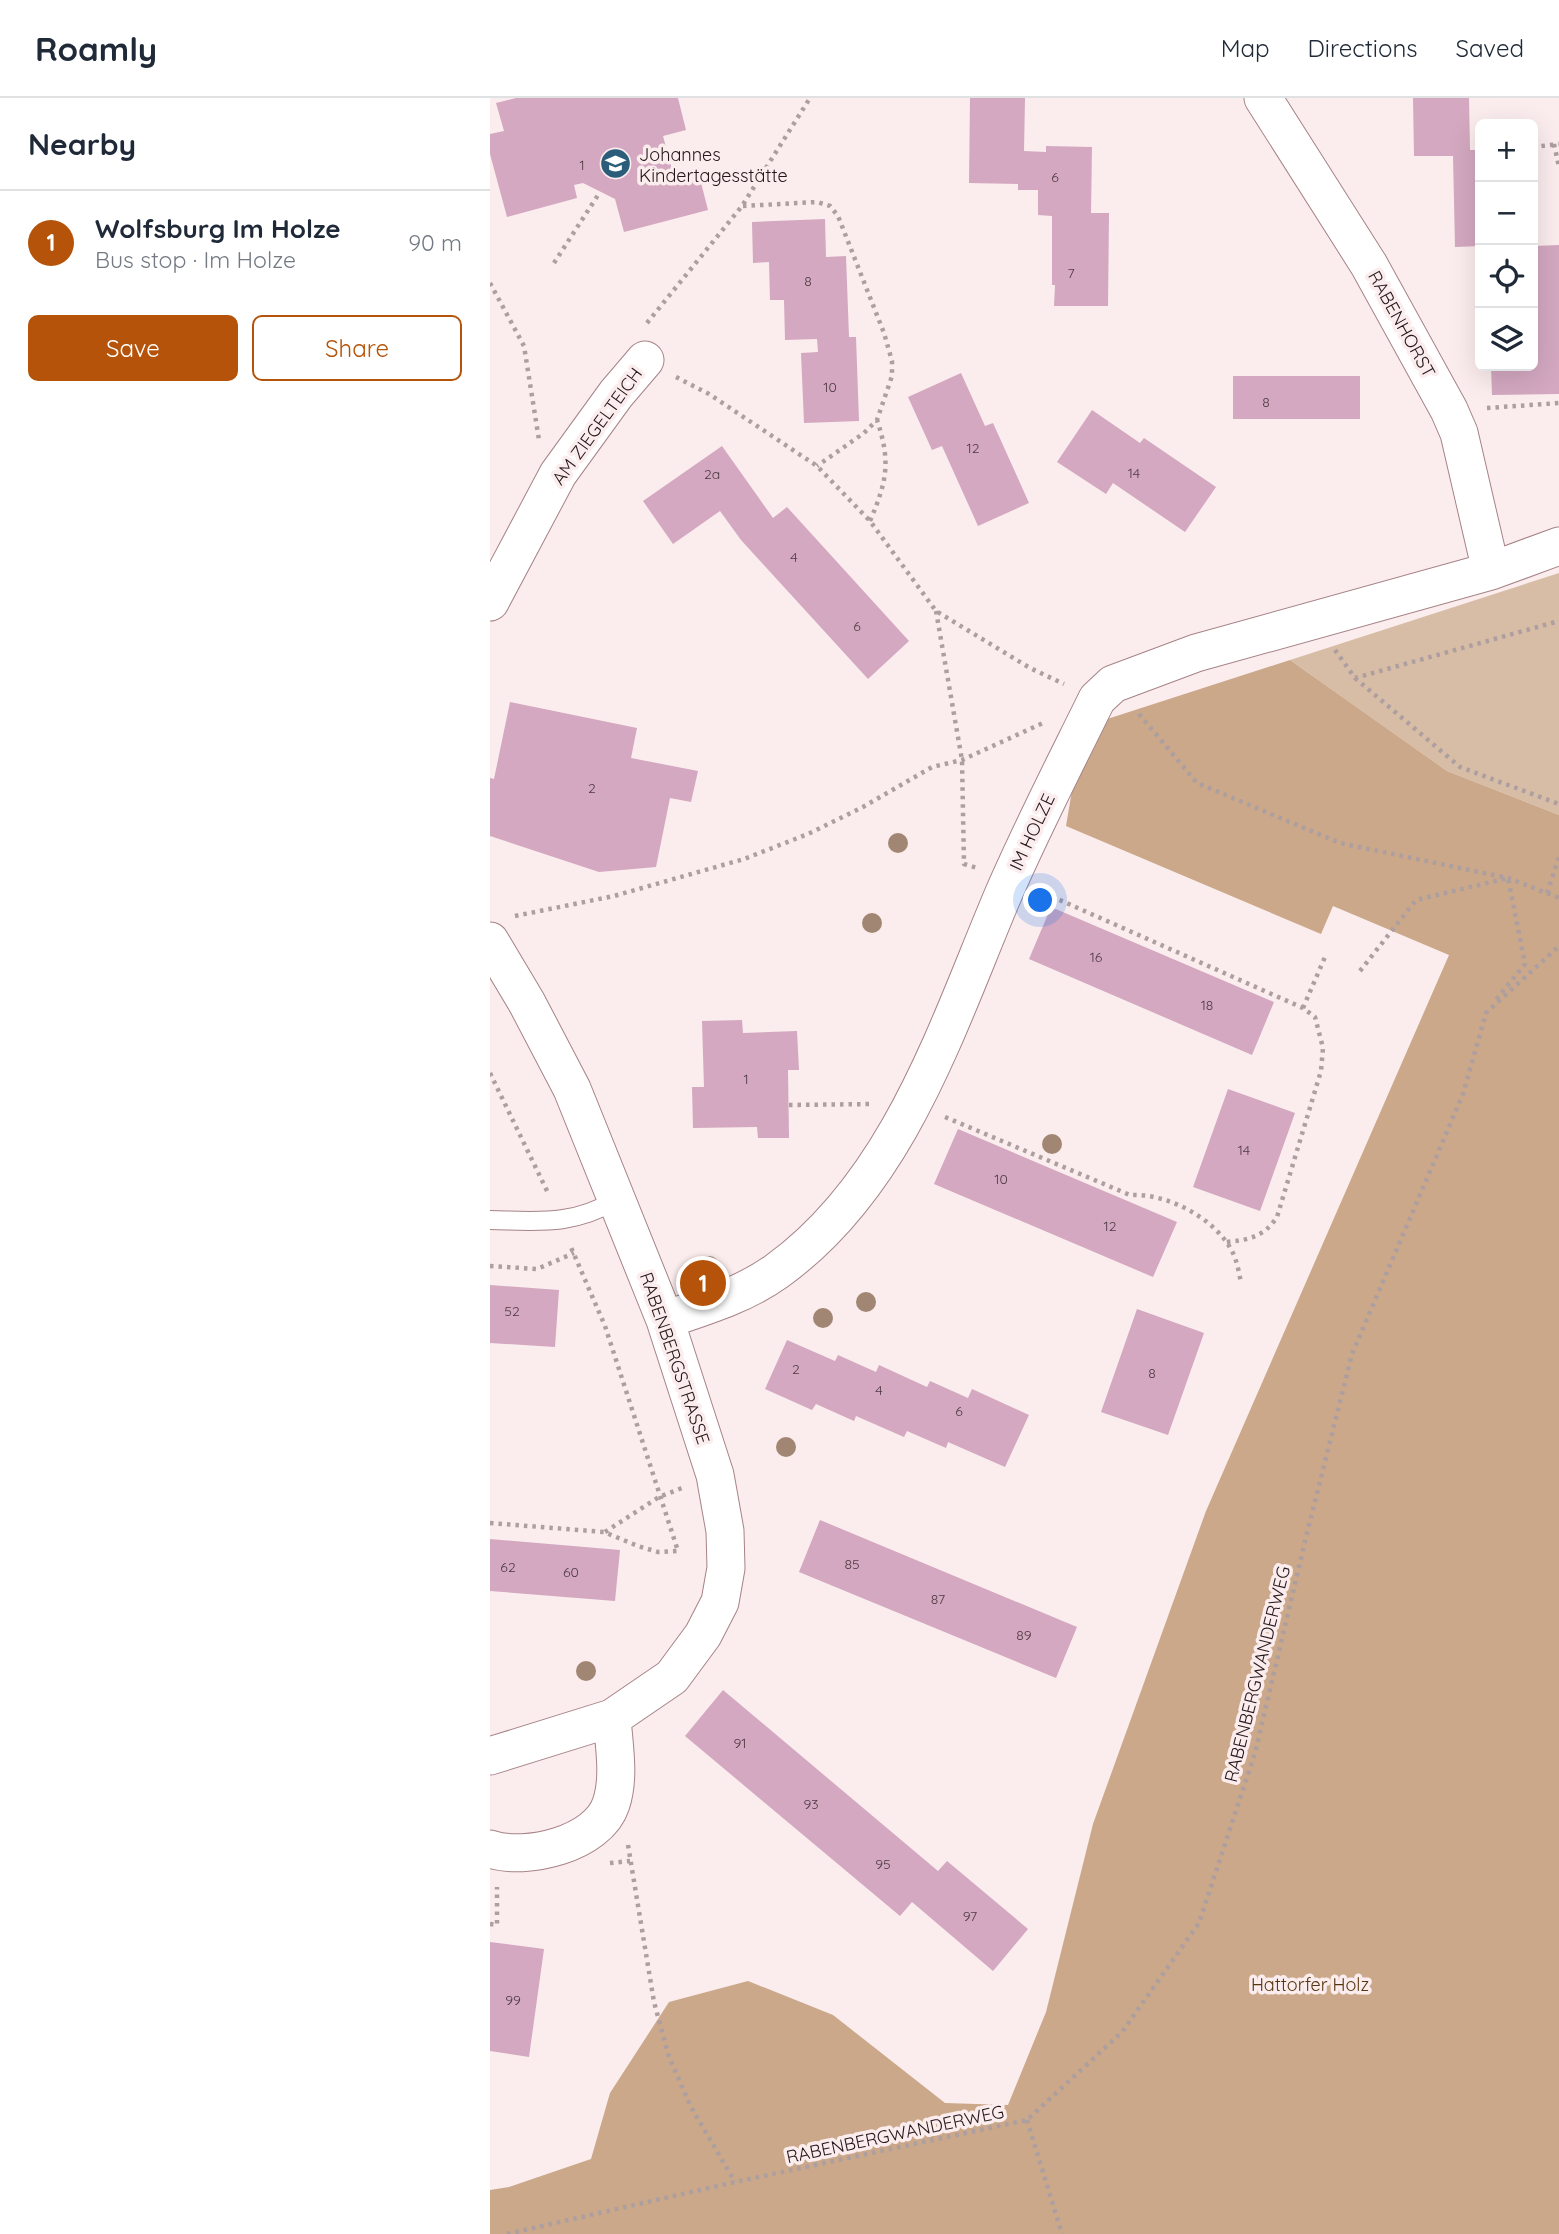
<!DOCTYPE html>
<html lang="en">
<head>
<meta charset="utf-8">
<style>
  body { margin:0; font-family:Quicksand,sans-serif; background:#f6f6f7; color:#1f2937 }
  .controls { position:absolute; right:21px; top:21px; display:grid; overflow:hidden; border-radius:10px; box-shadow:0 7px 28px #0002 }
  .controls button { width:63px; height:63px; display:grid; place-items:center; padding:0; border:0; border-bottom:2px solid #e0e1e3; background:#fff; color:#1f2937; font:35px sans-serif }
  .you { position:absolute; left:551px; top:803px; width:24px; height:24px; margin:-18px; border:5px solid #fff; border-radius:50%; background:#1a73e8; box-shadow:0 0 0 10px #1a73e833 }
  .badge { display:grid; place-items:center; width:46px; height:46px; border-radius:50%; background:#b45309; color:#fff; font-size:23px; font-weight:700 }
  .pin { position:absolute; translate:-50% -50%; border:4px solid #fff; box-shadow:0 2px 7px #0006 }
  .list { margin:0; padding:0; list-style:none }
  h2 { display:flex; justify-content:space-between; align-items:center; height:91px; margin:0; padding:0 28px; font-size:30px }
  h2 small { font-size:23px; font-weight:400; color:#747a83 }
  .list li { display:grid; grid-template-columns:46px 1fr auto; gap:21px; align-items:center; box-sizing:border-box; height:105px; padding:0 28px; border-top:2px solid #e0e1e3 }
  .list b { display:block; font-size:26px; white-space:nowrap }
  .list p { margin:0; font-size:23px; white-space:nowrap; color:#747a83 }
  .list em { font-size:23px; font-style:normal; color:#747a83 }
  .actions { display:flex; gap:14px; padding:21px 28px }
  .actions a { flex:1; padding:16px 0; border:2px solid #b45309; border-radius:10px; text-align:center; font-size:24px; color:#b45309 }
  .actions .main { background:#b45309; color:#fff }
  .icon { flex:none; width:38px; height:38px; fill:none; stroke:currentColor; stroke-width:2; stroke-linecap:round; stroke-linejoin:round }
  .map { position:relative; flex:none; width:1069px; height:2136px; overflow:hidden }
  header { display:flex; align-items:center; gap:42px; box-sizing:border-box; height:98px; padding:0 35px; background:#fff; border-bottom:2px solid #e0e1e3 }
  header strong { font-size:33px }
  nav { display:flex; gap:38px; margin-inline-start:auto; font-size:24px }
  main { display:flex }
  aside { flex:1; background:#fff }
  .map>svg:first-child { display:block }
  .green { fill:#d7bda5 }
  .forest { fill:#caa889 }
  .building { fill:#d3a8c0 }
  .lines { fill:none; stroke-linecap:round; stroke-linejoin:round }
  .lane-casing { stroke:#a68387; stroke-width:20 }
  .street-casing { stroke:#a68387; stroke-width:39 }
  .path { stroke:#ad9ea0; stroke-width:4.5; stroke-dasharray:3.5 5; stroke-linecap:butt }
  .lane { stroke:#fff; stroke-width:18 }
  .street { stroke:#fff; stroke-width:37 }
  .tree { fill:#a18773 }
  .labels { text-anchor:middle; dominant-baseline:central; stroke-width:7; stroke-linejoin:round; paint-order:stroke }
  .number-label { font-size:14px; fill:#503b43 }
  .poi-label { font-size:18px; fill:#241719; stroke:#fbeced; text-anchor:start }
  .street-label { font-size:18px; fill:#241719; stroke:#fbeced }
  .park-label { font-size:18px; fill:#57350f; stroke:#fbeced }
</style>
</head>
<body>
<header>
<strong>Roamly</strong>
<nav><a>Map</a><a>Directions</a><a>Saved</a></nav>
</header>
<main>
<aside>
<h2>Nearby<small></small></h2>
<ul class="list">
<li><span class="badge">1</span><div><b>Wolfsburg Im Holze</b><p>Bus stop · Im Holze</p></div><em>90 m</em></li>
</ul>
<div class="actions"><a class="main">Save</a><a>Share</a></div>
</aside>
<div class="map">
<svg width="1069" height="2136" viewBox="0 0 1069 2136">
  <rect width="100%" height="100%" fill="#fbeced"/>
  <path class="green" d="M1069,475V717L957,673L800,562Z"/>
  <path class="forest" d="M800,562L957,673L1069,717V2136H0V2092L19,2089L101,2061L120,1995L179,1904L258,1883L343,1917L455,2005L518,2007L556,1914L603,1726L716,1413L959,857L843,808L831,836L576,728L585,675L608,624Z"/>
  <path class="building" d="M26,0H188L196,32L173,38L185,83L209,77L218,112L134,134L125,101L93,85L84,87L87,100L17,119L0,56V36L14,33L6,5Z
    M480,0H535L534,53L556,54V48L602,49L601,115H619L618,208H564L565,187H562V118L548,117V92H528V86L479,85Z
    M923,0H979L980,52H990V148L965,149L963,58H924Z
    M335,121L336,159L356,158L359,239H366L369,323L314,325L311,255L328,254L327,241L295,242L294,202H280L279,164L263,165L262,124Z
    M1069,147V296L1002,297L1001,268H1043V148Z
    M471,275L495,328L503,325L539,405L488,428L452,348L442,352L418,299Z
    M743,278H870V321H743Z
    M602,312L650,345L654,340L726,389L695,434L623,385L616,396L567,364Z
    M232,348L283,420L297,409L419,543L378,581L251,442L230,413L183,446L153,403Z
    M20,604L147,630L141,660L208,673L201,704L180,700L166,769L109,774L0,738V680L4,681Z
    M561,809L784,904L762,957L539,861Z
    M252,922L253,935L307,933L309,972H298L299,1040H268L267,1029L203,1030L202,989H214L212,923Z
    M738,991L805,1015L770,1113L703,1089Z
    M468,1031L687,1124L663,1179L444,1086Z
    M0,1187L69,1192L65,1249L0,1245Z
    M647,1211L714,1235L678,1337L611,1314Z
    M297,1242L345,1263L348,1257L386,1274L389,1267L437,1289L440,1283L478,1300L482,1291L539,1317L515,1369L458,1344L456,1350L417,1333L414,1339L366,1318L364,1323L326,1306L322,1312L275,1291Z
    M330,1422L587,1529L566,1580L309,1474Z
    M0,1441L130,1452L125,1503L0,1493Z
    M233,1592L448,1773L457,1763L538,1831L503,1873L422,1804L410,1818L195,1638Z
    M0,1844L54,1851L39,1959L0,1953Z"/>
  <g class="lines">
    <defs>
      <path id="lane" d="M0,1122C48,1123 82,1128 126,1102"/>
      <path id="street" d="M773,0L879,167L959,312L969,335L1001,473
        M0,504L68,376L126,296L155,262
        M0,843L37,905L82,991L175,1222L225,1377L235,1433L236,1470L230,1504L213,1537L182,1579L122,1620L0,1658
        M175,1222C213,1209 254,1197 287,1173C409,1085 457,929 513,797C542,730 575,666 607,601L623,586L706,555L1001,473L1069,448
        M0,1751C36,1763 108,1746 121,1706C130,1679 124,1648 122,1620"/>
    </defs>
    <use href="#lane" class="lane-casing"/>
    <use href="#street" class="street-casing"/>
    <path class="path" d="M1064,46L1069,69
      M1043,49L1069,46
      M253,108L327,104L340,108L348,118L394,235L402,263V278L387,322L374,335L327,368
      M64,165L110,94
      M0,185L34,248L49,342
      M157,225L252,108L320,0
      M186,279L219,296L327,368L380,423L446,513L540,570L574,586
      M997,310L1069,305
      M380,423C397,383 401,364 387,322
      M446,513L472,662L474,766L487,770
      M845,552L865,580L1069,523
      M865,580L970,669L1069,706
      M649,616L707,685L850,745L1018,780L1069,800
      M554,795L813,910L825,919L833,950L831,973L787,1119C774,1139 758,1142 736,1144
      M1057,795L1069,759
      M25,818L124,798L254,761L318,736L373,709L442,669L472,662L553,625
      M870,873L926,802L1018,780L1035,866L1005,903
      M813,910L835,859
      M0,975L59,1097
      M299,1007L382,1006
      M455,1019L640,1097C676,1095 724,1119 742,1153C747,1163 749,1174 751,1185
      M0,1168L47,1171L84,1155
      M0,1425L114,1434L148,1448L168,1454L188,1453L115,1228L80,1147
      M115,1434L169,1399L192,1390
      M138,1747L164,1904L179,1959L201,2009L245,2084
      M120,1765L140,1763
      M0,1826L7,1827V1789
      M537,2022L572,2136
      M17,2136L245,2084L537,2022L632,1934L709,1825L765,1655L816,1439L862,1256L973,996L996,915L1069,848"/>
    <use href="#lane" class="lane"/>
    <use href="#street" class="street"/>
  </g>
  <g class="tree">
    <circle cx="408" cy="745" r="10"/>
    <circle cx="382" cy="825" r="10"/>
    <circle cx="562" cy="1046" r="10"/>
    <circle cx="219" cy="1168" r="10"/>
    <circle cx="376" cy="1204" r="10"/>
    <circle cx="333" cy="1220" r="10"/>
    <circle cx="296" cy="1349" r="10"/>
    <circle cx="96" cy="1573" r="10"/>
  </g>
  <defs>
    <symbol id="school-disc" viewBox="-11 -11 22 22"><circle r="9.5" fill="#2b5d7b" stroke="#fbeced"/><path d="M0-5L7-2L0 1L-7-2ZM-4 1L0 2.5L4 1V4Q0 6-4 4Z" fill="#fff"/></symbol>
  </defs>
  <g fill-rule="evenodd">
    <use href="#school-disc" x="108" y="48" width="35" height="35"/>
  </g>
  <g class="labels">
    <g class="number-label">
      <text x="92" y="67">1</text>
      <text x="565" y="79">6</text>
      <text x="581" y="175">7</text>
      <text x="318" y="183">8</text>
      <text x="340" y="289">10</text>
      <text x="776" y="304">8</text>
      <text x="483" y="350">12</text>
      <text x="644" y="375">14</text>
      <text x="222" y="376">2a</text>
      <text x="304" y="459">4</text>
      <text x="367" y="528">6</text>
      <text x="102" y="690">2</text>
      <text x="606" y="859">16</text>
      <text x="717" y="907">18</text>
      <text x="256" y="981">1</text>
      <text x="754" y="1052">14</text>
      <text x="511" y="1081">10</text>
      <text x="620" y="1128">12</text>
      <text x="22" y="1213">52</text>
      <text x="306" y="1271">2</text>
      <text x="662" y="1275">8</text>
      <text x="389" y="1292">4</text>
      <text x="469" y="1313">6</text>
      <text x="362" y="1466">85</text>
      <text x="18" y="1469">62</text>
      <text x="81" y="1474">60</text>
      <text x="448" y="1501">87</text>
      <text x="534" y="1537">89</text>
      <text x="250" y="1645">91</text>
      <text x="321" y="1706">93</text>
      <text x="393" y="1766">95</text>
      <text x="480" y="1818">97</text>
      <text x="23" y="1902">99</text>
    </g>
    <g class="poi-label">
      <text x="149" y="56">Johannes<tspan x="149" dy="21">Kindertagesstätte</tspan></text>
    </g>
    <g class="street-label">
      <text transform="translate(912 226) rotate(61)">RABENHORST</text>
      <text transform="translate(107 328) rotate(-54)">AM ZIEGELTEICH</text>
      <text transform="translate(542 734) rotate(-65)">IM HOLZE</text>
      <text transform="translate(185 1260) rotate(71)">RABENBERGSTRASSE</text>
      <text transform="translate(767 1576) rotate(-76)">RABENBERGWANDERWEG</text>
      <text transform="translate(405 2036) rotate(-12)">RABENBERGWANDERWEG</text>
    </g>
    <g class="park-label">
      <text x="820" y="1886">Hattorfer Holz</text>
    </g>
  </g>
</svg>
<div class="controls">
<button>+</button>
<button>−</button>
<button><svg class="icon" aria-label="locate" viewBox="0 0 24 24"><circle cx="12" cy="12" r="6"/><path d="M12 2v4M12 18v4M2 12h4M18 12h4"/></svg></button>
<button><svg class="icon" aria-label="layers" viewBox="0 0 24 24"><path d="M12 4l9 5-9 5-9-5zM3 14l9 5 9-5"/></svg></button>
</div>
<div class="you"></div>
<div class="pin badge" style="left:213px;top:1185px">1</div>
</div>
</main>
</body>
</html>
